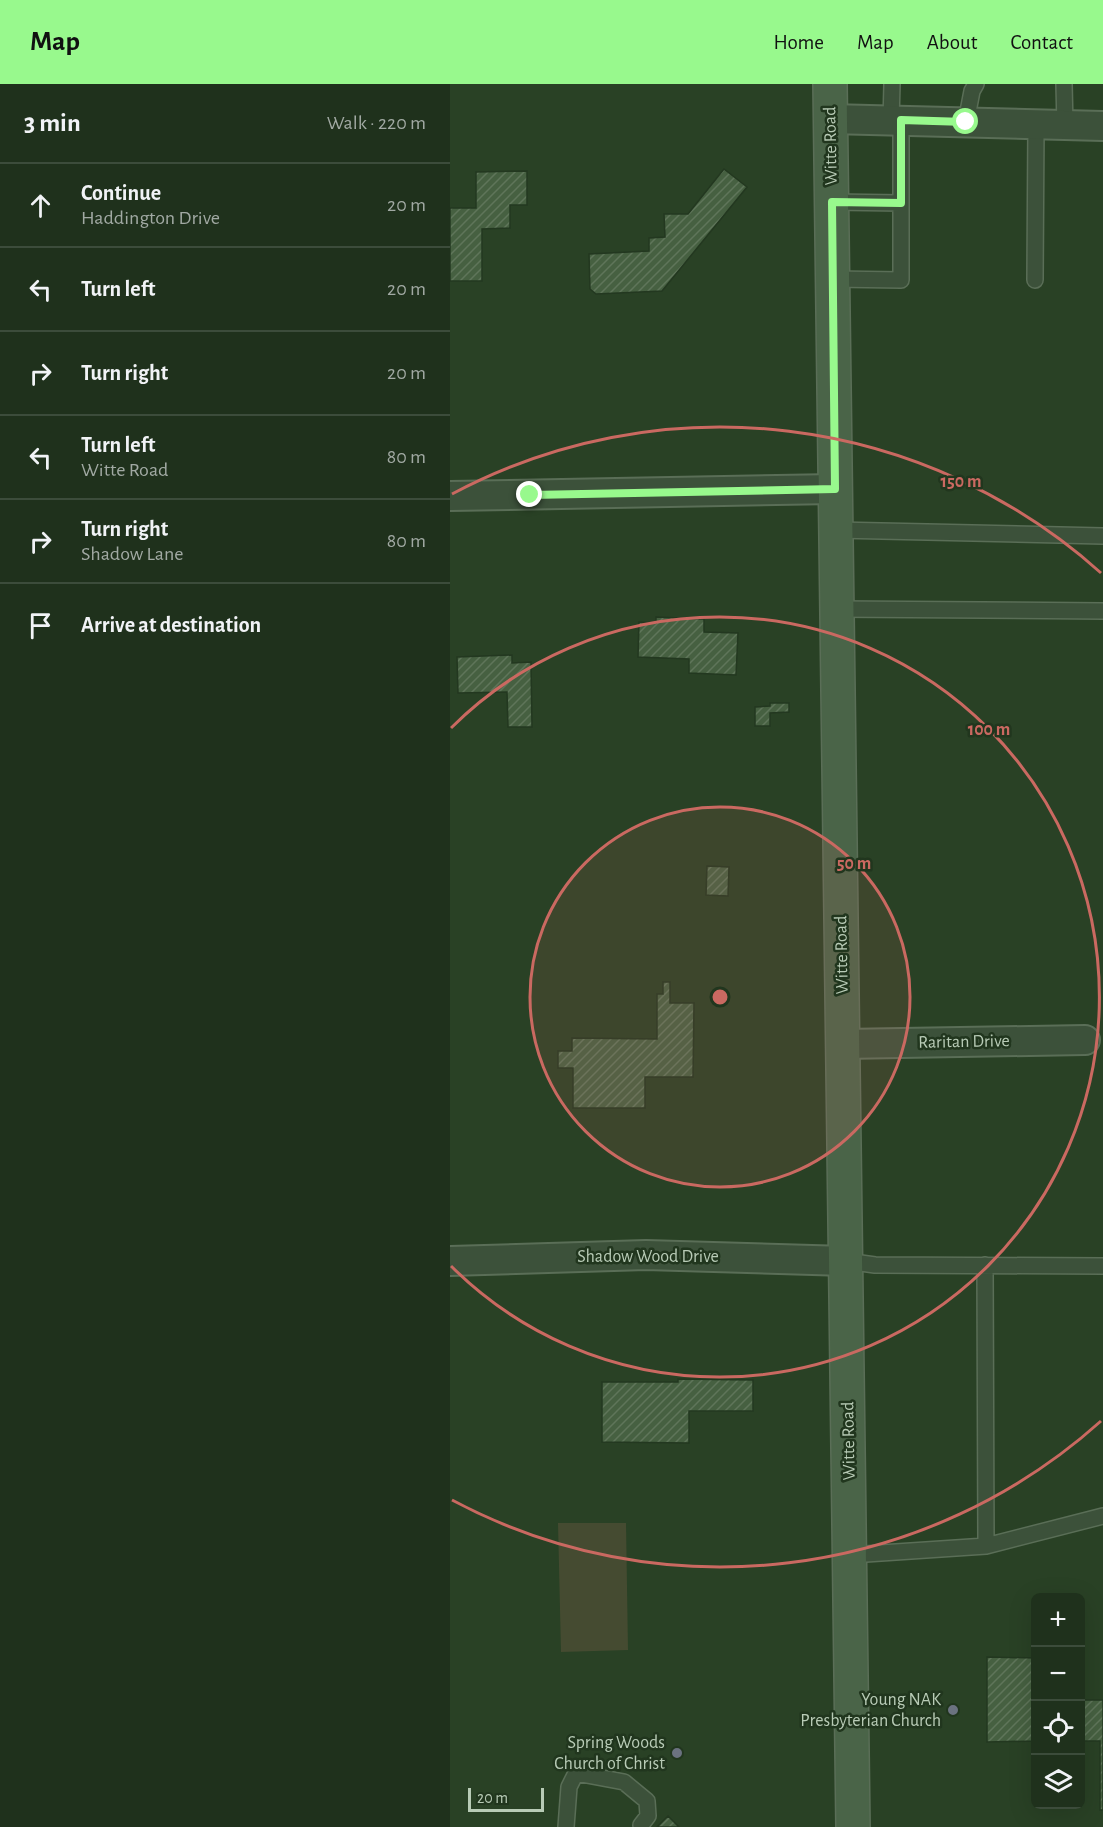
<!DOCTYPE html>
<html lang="en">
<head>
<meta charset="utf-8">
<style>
  body { margin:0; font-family:"Alegreya Sans",sans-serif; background:#2c3d29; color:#f1f3f6 }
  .controls { position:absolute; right:18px; bottom:18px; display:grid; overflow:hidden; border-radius:9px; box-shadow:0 6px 24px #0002 }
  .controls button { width:54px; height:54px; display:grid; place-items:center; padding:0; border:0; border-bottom:2px solid #3c4c3b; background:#1f311c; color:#f1f3f6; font:30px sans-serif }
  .scale { position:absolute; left:18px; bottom:15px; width:76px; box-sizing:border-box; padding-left:6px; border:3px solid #b8cbb6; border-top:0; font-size:16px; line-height:21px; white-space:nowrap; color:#b8cbb6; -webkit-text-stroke:4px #21361e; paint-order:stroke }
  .stop { position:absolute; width:18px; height:18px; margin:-14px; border:4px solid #98f98d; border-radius:50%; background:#fff }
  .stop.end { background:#98f98d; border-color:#fff; box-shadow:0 2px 6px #0008 }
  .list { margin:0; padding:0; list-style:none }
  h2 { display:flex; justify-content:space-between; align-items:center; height:78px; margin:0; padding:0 24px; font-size:26px }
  h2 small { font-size:20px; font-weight:400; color:#a1a9a3 }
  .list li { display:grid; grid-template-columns:39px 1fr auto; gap:18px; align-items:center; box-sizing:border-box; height:84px; padding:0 24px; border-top:2px solid #3c4c3b }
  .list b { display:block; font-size:22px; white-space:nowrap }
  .list p { margin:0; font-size:20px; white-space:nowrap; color:#a1a9a3 }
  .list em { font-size:20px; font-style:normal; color:#a1a9a3 }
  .icon { flex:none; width:33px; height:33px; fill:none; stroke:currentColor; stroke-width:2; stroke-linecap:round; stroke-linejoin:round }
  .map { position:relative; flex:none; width:653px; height:1743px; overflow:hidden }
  header { display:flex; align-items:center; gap:36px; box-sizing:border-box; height:84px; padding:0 30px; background:#98f98d; color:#111 }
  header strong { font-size:28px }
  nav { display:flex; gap:33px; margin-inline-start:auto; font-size:21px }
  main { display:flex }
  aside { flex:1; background:#1f311c }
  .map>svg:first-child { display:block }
  .grass { fill:#454b31 }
  .building { fill:url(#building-hatch); stroke:#233820; stroke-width:1.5 }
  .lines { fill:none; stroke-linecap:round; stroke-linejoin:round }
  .lane-casing { stroke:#5a6e57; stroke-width:18 }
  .street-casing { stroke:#5a6e57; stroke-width:32 }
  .secondary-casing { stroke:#5a6e57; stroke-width:36 }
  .lane { stroke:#3c513a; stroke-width:15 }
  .street { stroke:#3c513a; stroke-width:28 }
  .secondary { stroke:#4a6448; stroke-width:33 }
  .route { stroke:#98f98d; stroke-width:8 }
  .ring { fill:none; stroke:#ca6961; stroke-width:3 }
  .worship-dot { fill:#6b7280; stroke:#21361e; stroke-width:2 }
  .labels { text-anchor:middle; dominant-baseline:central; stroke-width:5; stroke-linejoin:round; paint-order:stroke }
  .street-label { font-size:18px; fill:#b8cbb6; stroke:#21361e }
  .poi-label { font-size:18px; fill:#b8cbb6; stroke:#21361e; text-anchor:end }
  .centre { fill:#ca6961; stroke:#21361e; stroke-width:3 }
  .ring-label { font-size:18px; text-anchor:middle; font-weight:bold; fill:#ca6961; stroke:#21361e; stroke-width:5; stroke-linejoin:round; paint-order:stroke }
</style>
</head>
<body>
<header>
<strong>Map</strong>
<nav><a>Home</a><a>Map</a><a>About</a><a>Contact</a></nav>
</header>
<main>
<aside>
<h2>3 min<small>Walk · 220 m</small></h2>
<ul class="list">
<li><svg class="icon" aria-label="ahead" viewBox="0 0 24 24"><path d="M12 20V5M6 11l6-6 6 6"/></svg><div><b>Continue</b><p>Haddington Drive</p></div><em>20 m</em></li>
<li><svg class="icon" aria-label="left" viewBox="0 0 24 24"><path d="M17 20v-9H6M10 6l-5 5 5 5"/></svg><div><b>Turn left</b></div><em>20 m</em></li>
<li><svg class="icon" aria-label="right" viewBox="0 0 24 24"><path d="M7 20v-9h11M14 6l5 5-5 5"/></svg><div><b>Turn right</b></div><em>20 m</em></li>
<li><svg class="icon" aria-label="left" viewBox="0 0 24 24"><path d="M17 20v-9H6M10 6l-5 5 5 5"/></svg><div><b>Turn left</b><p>Witte Road</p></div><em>80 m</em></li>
<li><svg class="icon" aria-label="right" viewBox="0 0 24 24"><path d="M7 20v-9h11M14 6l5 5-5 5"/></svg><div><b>Turn right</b><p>Shadow Lane</p></div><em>80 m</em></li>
<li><svg class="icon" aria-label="arrive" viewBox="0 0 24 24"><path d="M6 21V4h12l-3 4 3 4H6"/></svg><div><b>Arrive at destination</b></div></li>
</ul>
</aside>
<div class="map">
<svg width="653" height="1743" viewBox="0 0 653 1743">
  <defs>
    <pattern id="building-hatch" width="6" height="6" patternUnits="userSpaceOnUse" patternTransform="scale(1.5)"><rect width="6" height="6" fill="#466041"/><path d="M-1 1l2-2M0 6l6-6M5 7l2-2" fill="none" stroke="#5f755a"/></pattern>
  </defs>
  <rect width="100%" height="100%" fill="#294125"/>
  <path class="grass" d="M108,1439H176L178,1566L111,1568Z"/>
  <path class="building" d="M274,85L297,103L212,207L146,210L140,205L139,170L199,167V154L215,153L214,130H238Z
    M77,87V121H60V144L32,145V197H0V124H26V88Z
    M206,533L254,535V548L288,549L286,591L239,589V575L188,573L189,538L206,539Z
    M62,571V579L81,578L82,643H58L57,608L8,609L7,573Z
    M320,619H339V628L320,629V642H305V623L320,622Z
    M257,782L279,783L278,812L256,811Z
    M213,898H220V919H244L243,993H195V1024H123V984H108V967H122V954L207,955V910H213Z
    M228,1295L303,1296V1327H239V1359L152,1358V1298H228Z
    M537,1573L586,1574V1657L537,1658Z
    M630,1616H653V1726H650V1657H630Z
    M218,1732L229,1743H207Z"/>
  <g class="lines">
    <defs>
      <path id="lane" d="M614,0L615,42
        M441,37L442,0
        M516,38L522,7L526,0
        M382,118L451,119V37
        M383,195L451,196V119
        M585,196L586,41
        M386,446L653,452
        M387,525L653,527
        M396,1177L425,1181L653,1182
        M535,1181L536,1462
        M401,1471L536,1462L653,1432
        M116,1743L119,1703L126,1689L174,1698L197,1717L198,1732L191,1741"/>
      <path id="street" d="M380,35L653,42
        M0,412L385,405
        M393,960L635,956
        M0,1177L196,1171L396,1177"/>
      <path id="secondary" d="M380,0L403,1743"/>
    </defs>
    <use href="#lane" class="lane-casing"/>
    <use href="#street" class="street-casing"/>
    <use href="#secondary" class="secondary-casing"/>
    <use href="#lane" class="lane"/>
    <use href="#street" class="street"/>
    <use href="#secondary" class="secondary"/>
  </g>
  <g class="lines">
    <path class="route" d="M80,411L385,405L382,118L451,119V36L516,38"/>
  </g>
  <circle cx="270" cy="913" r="190" fill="#ca6961" fill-opacity=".12"/>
  <g class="ring">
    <circle cx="270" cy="913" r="190"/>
    <path d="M1 644A380 380 0 1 1 1 1182"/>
    <path d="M651 1337A570 570 0 0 1 2 1416M2 410A570 570 0 0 1 651 489"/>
  </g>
  <g class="worship-dot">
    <circle cx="503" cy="1626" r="6"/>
    <circle cx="227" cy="1669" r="6"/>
  </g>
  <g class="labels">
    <g class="street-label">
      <text transform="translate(381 62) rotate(-91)">Witte Road</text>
      <text transform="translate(392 871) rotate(-91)">Witte Road</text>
      <text transform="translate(514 958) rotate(-1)">Raritan Drive</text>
      <text x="198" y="1173">Shadow Wood Drive</text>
      <text transform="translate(399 1357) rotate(-91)">Witte Road</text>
    </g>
    <g class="poi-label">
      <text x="491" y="1616">Young NAK<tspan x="491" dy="21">Presbyterian Church</tspan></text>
      <text x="215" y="1659">Spring Woods<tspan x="215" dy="21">Church of Christ</tspan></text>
    </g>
  </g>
  <circle cx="270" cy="913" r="9" class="centre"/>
  <g class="ring-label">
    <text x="511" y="403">150 m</text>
    <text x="539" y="651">100 m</text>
    <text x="404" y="785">50 m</text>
  </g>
</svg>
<div class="controls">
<button>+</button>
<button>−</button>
<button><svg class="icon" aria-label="locate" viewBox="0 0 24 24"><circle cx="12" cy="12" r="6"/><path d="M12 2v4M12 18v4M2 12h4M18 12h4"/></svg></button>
<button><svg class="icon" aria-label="layers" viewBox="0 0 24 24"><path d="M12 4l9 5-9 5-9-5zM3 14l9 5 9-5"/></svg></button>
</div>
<div class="scale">20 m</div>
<div class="stop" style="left:516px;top:38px"></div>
<div class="stop end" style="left:80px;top:411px"></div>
</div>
</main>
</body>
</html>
